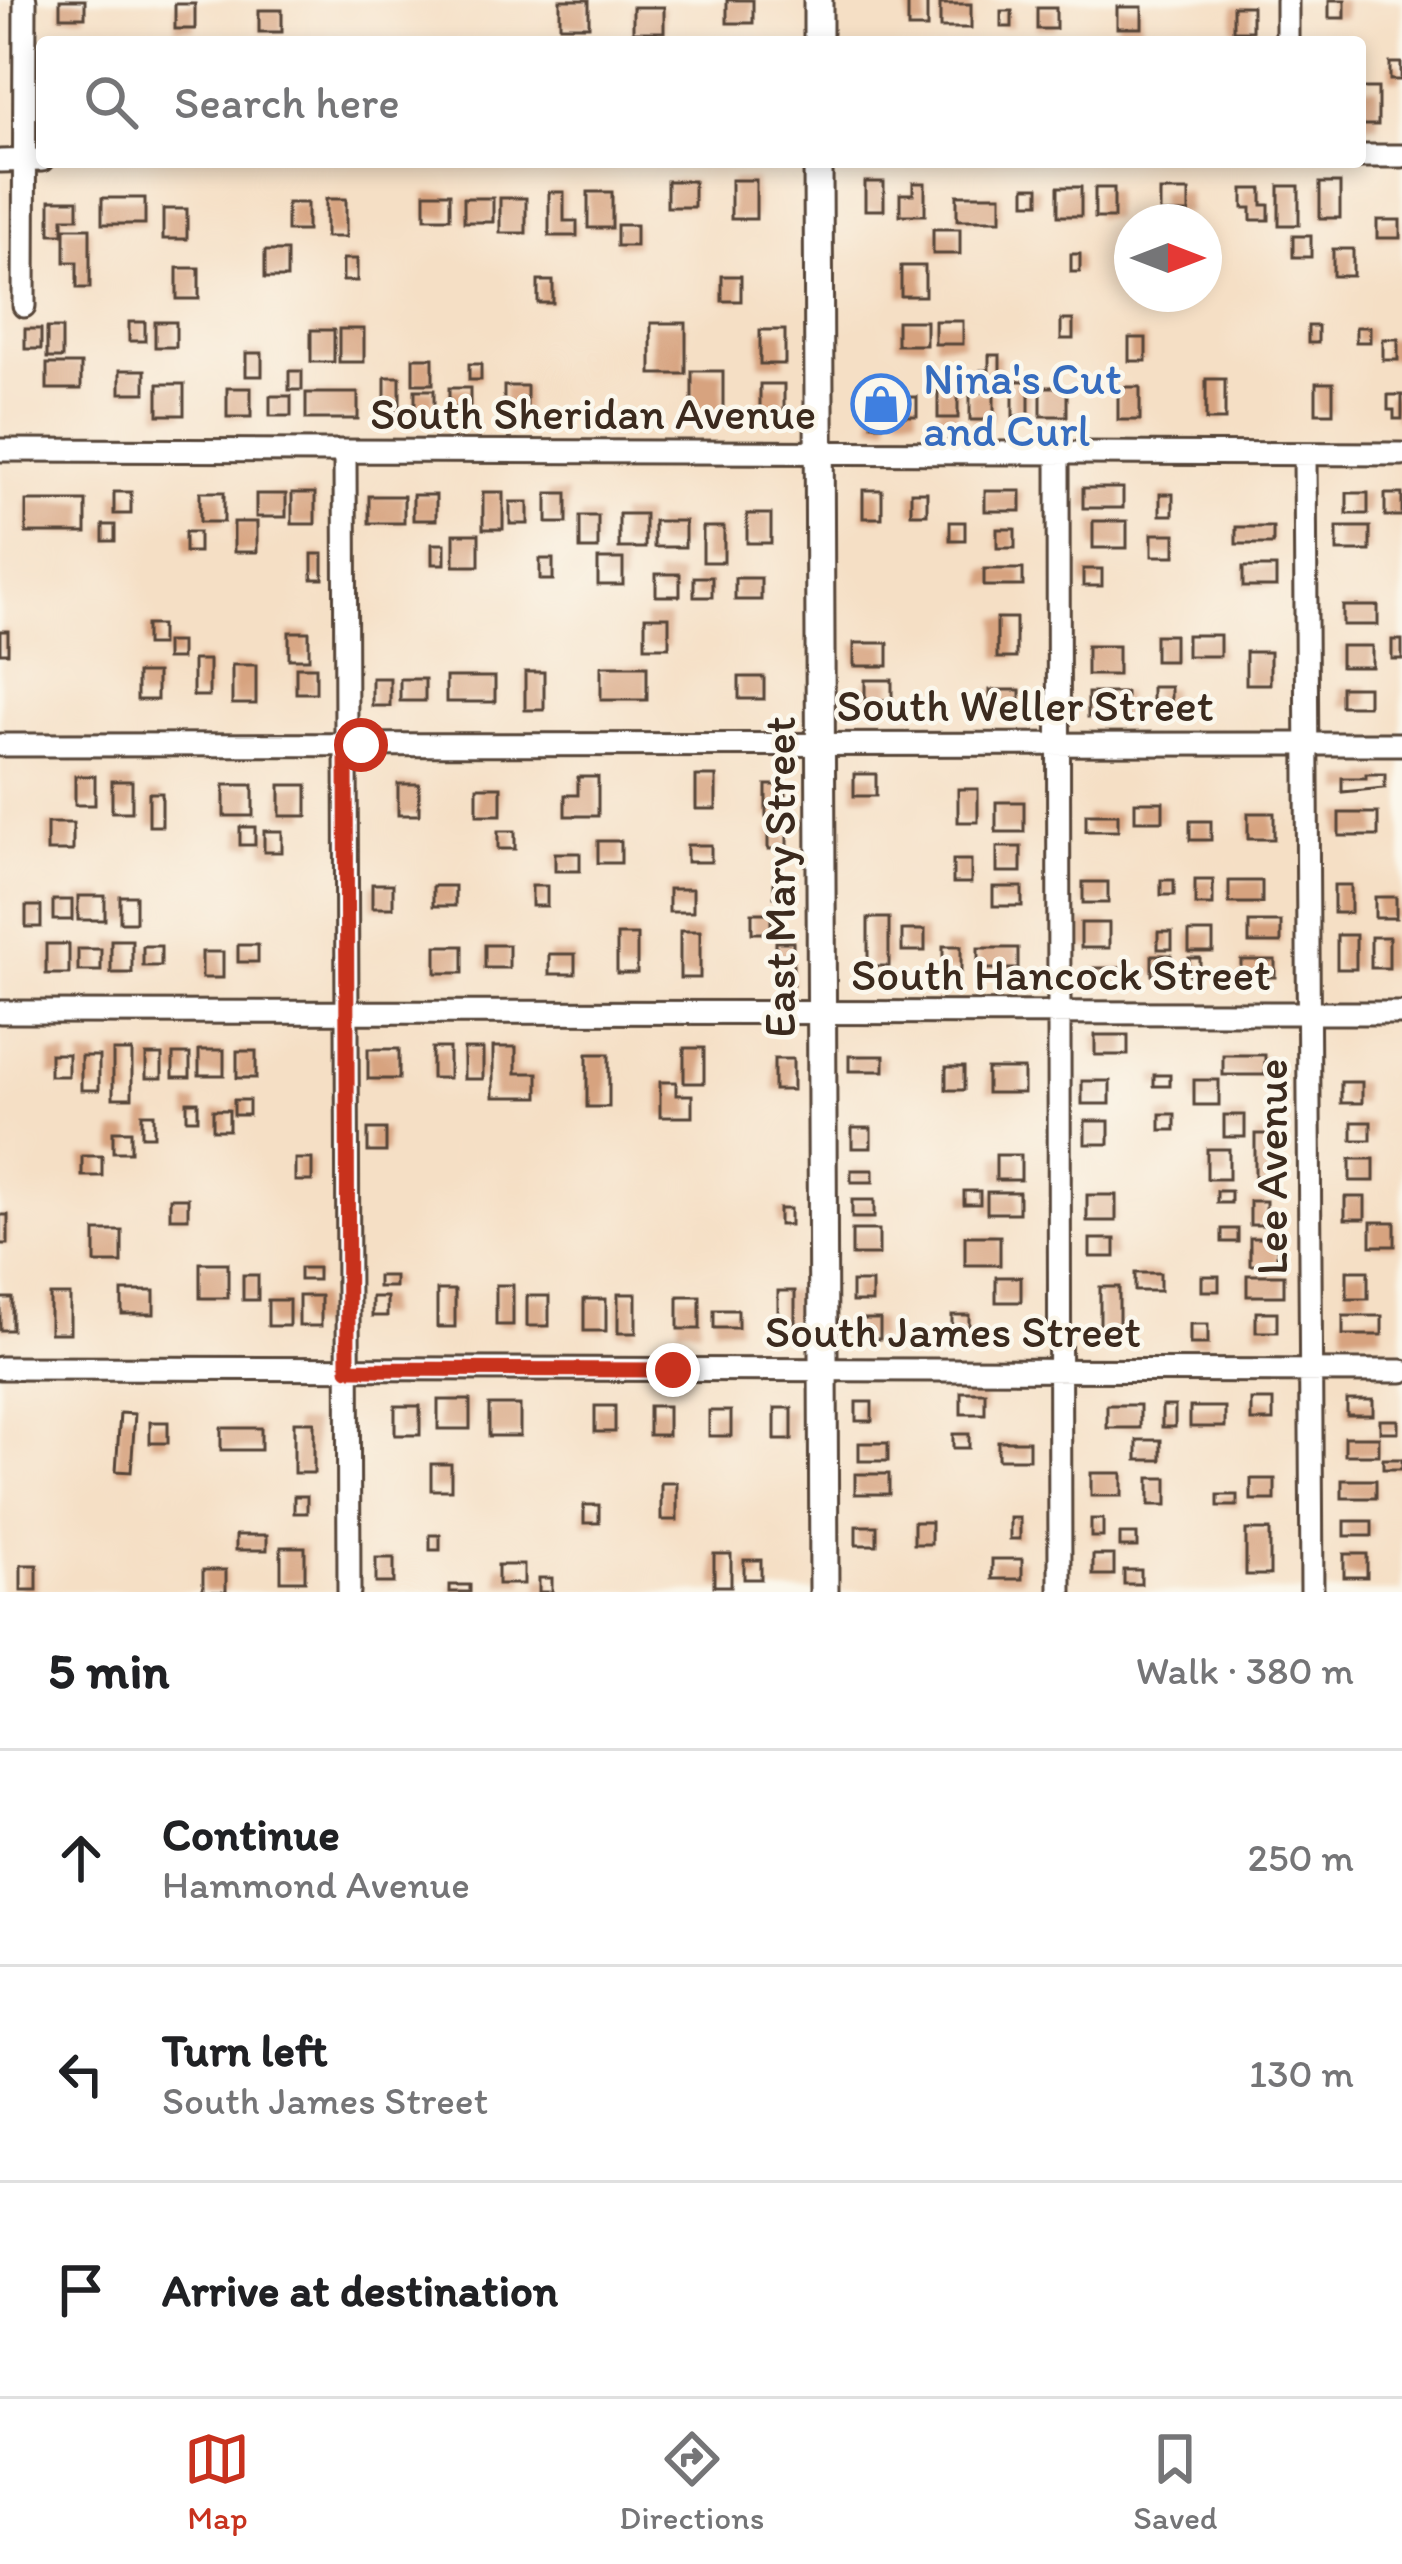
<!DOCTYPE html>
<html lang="en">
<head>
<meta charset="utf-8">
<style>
  body { margin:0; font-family:Itim,sans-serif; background:#f6f6f6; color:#202124 }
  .compass { position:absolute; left:1114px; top:204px; width:108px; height:108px; border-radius:50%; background:#fff; box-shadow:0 6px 18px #0003; rotate:90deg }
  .stop { position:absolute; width:36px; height:36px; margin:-27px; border:9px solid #c8321e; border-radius:50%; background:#fff }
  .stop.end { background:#c8321e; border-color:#fff; box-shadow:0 3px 12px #0008 }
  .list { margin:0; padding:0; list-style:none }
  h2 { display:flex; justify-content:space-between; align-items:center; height:156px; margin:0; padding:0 48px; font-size:51px }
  h2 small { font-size:39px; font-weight:400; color:#757577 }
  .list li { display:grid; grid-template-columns:78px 1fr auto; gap:36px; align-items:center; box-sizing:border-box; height:216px; padding:0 48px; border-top:3px solid #e0e0e0 }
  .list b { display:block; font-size:45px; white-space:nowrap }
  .list p { margin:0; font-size:39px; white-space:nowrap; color:#757577 }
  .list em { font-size:39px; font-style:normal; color:#757577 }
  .icon { flex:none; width:66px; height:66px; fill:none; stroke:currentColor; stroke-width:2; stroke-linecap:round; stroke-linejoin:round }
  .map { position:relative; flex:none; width:1402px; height:1592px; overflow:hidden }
  .search { position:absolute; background:#fff; box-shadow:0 6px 18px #0003; left:36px; right:36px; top:36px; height:132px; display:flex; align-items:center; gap:30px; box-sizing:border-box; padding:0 42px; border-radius:12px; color:#757577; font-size:45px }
  .sheet { height:804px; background:#fff }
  nav { display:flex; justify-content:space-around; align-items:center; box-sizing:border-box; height:168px; border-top:3px solid #e0e0e0; background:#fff; font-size:33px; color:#757577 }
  nav a { display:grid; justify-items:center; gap:6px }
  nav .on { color:#c8321e }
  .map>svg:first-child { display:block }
  .building { fill:#d7a37f }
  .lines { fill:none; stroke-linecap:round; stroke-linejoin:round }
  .minor-casing { stroke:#574537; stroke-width:27 }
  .major-casing { stroke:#574537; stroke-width:33 }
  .minor { stroke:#fff; stroke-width:21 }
  .major { stroke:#fff; stroke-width:27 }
  .route { stroke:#c8321e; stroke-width:15 }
  .labels { text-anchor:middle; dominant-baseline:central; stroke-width:9; stroke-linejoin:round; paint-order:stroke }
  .shop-label { font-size:45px; fill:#366cbe; stroke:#fbf7ec; text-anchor:start }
  .street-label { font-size:45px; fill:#3b2a1e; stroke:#fbf7ec }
</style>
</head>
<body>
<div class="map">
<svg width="1402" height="1592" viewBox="0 0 1402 1592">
  <rect width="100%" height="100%" fill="#fbf7ec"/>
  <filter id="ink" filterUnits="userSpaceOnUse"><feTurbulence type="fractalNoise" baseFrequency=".00833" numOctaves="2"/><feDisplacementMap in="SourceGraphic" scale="24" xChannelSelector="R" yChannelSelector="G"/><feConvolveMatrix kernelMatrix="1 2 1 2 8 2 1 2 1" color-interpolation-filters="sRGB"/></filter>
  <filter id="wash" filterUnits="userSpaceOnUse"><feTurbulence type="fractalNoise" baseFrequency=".004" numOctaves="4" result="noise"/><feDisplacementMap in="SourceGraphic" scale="48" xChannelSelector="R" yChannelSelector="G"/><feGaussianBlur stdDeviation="2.7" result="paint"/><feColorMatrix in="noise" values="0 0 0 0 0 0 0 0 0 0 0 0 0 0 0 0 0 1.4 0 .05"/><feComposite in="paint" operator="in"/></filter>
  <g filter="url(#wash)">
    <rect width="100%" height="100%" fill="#f5dfc5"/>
    <g id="blocks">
      <path class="building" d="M60,0H85V17H60Z
        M560,0H589V26H560Z
        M727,0H753V23H727Z
        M1329,0H1345V18H1329Z
        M908,3H927V28H908Z
        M175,4H195V29H175Z
        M940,4H971V28H940Z
        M1233,6H1252V31H1233Z
        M633,7H664V32H633Z
        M1117,7H1142V28H1117Z
        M1037,8H1056V29H1037Z
        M259,10H282V32H259Z
        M1001,11H1012V27H1001Z
        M1390,63H1401V80H1390Z
        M1360,88H1378V125H1360Z
        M731,180H756V219H731Z
        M667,181H694V207H667Z
        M865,182H884V210H865Z
        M913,183H925V215H900V194H913Z
        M1320,183H1340V218H1320Z
        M1279,186H1299V225H1279Z
        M1025,187H1039V203H1025Z
        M1058,187H1081V216H1058Z
        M1095,188H1114V218H1095Z
        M1243,189H1262V205H1269V220H1251V208H1243Z
        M1160,191H1189V213H1160Z
        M549,192H564V221H577V236H549Z
        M588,192H612V228H588Z
        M425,193H450V218H425Z
        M957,195H1001V220H957Z
        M102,198H145V224H102Z
        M464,198H493V222H464Z
        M500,198H526V233H500Z
        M326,199H346V237H326Z
        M50,200H78V218H63V234H50Z
        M287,203H307V231H287Z
        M163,209H187V239H163Z
        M1377,220H1400V238H1377Z
        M617,225H636V246H617Z
        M65,228H90V288H77V262H65Z
        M933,229H960V254H933Z
        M1293,236H1311V257H1293Z
        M1333,249H1353V276H1333Z
        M265,251H287V278H265Z
        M1071,254H1080V272H1071Z
        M343,259H357V281H343Z
        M901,266H925V296H901Z
        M177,268H199V299H177Z
        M722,276H741V301H722Z
        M538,281H553V303H538Z
        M1061,320H1073V339H1061Z
        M897,321H926V345H897Z
        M935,321H963V344H935Z
        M129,322H145V341H129Z
        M155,322H176V347H155Z
        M651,323H686V374H651Z
        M1308,326H1318V343H1308Z
        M1356,327H1370V342H1356Z
        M47,328H62V358H47Z
        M25,329H41V349H25Z
        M339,329H364V362H339Z
        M311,330H334V362H311Z
        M760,330H785V364H760Z
        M1129,338H1146V361H1129Z
        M1383,339H1398V360H1383Z
        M246,353H262V376H246Z
        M989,355H1000V377H981V370H989Z
        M413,358H433V384H413Z
        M47,364H81V389H47Z
        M469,364H481V380H469Z
        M120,370H145V393H120Z
        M289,371H302V390H289Z
        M692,371H723V420H692Z
        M385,377H400V412H385Z
        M1206,379H1225V420H1206Z
        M1013,381H1029V416H1013Z
        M872,383H889V425H872Z
        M1316,383H1333V413H1316Z
        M158,384H184V415H158Z
        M760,384H784V416H760Z
        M504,386H527V410H504Z
        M938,387H958V418H938Z
        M1041,387H1067V416H1041Z
        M1118,387H1140V420H1118Z
        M227,388H251V417H227Z
        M449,388H470V408H449Z
        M415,390H434V415H415Z
        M970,392H994V420H970Z
        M306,393H358V419H306Z
        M1388,395H1402V419H1394V410H1388Z
        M270,396H291V416H270Z
        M898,397H917V416H898Z
        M1083,488H1123V508H1083Z
        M863,490H882V518H863Z
        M985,491H1021V511H985Z
        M114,492H131V514H114Z
        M200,492H224V522H200Z
        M483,492H503V529H483Z
        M911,492H927V514H911Z
        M292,493H315V524H292Z
        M547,493H567V523H547Z
        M1347,493H1368V514H1347Z
        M256,494H286V517H256Z
        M1160,494H1173V515H1160Z
        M1385,494H1402V516H1385Z
        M413,495H436V520H413Z
        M369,496H404V523H369Z
        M26,501H86V533H26Z
        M510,502H528V524H510Z
        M619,514H645V548H619Z
        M747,514H771V543H747Z
        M580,516H598V549H580Z
        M654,521H685V547H654Z
        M1093,521H1127V548H1093Z
        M234,522H257V552H234Z
        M950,522H965V540H950Z
        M103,525H115V541H103Z
        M703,527H724V562H703Z
        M1236,527H1273V544H1236Z
        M1337,527H1370V551H1337Z
        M997,529H1015V548H997Z
        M185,532H199V552H185Z
        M454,534H479V566H454Z
        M1152,534H1175V556H1152Z
        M432,544H445V564H432Z
        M312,554H323V579H312Z
        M540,559H553V580H540Z
        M598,559H623V585H598Z
        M1243,567H1276V587H1243Z
        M984,569H1023V586H984Z
        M1083,569H1102V586H1083Z
        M656,574H680V596H656Z
        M694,577H712V597H694Z
        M735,578H761V600H735Z
        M1343,606H1378V625H1343Z
        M645,617H669V647H645Z
        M997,618H1016V658H997Z
        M146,625H161V645H146Z
        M0,631H8V653H0Z
        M289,632H309V659H289Z
        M1155,635H1174V661H1155Z
        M1187,635H1220V656H1187Z
        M1392,640H1402V659H1392Z
        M166,642H181V659H166Z
        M854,643H888V666H854Z
        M1087,646H1118V675H1087Z
        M1341,646H1372V667H1341Z
        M1246,652H1270V684H1246Z
        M193,660H209V696H193Z
        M232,665H256V704H232Z
        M601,666H647V700H601Z
        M296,667H316V693H296Z
        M525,672H544V710H525Z
        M137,673H157V700H137Z
        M446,677H495V702H446Z
        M739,677H764V699H739Z
        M372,678H390V706H372Z
        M400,679H425V701H400Z
        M865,680H892V700H865Z
        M1152,687H1171V710H1152Z
        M1341,687H1368V706H1341Z
        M990,690H1020V707H990Z
        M1088,693H1126V717H1088Z
        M854,774H876V796H854Z
        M1366,774H1385V788L1342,792V778H1366Z
        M75,776H95V805H75Z
        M696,776H716V809H696Z
        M578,777H598V816H565V795H578Z
        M112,781H132V812H112Z
        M398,784H419V815H398Z
        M224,785H253V816H224Z
        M280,785H307V816H280Z
        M766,785H786V817H766Z
        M477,787H501V815H477Z
        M958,789H978V822H958Z
        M149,793H162V826H149Z
        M996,802H1024V832H996Z
        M1135,802H1163V821H1135Z
        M1248,813H1274V839H1248Z
        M1339,813H1378V836H1339Z
        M1086,814H1118V831H1086Z
        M1190,821H1211V840H1190Z
        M47,823H73V851H47Z
        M240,827H255V845H240Z
        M768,829H787V849H768Z
        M264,831H282V852H264Z
        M498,831H515V849H498Z
        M598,841H621V863H598Z
        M687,845H711V862H687Z
        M997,847H1021V872H997Z
        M555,853H580V871H555Z
        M953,860H971V883H953Z
        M774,880H789V897H774Z
        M1161,880H1174V895H1161Z
        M1195,880H1213V905H1195Z
        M1229,881H1262V903H1229Z
        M1083,882H1108V903H1083Z
        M372,884H393V908H372Z
        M1334,885H1351V913H1334Z
        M433,886H455V906H433Z
        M532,886H547V906H532Z
        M993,887H1022V906H993Z
        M669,889H693V912H669Z
        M78,896H105V920H78Z
        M120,896H136V922H120Z
        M1375,897H1396V918H1375Z
        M53,900H72V920H53Z
        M26,906H41V927H26Z
        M752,913H771V933H752Z
        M868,918H889V966H868Z
        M1249,922H1281V943H1249Z
        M1081,923H1109V948H1081Z
        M902,930H925V951H902Z
        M680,931H700V978H680Z
        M1158,932H1172V949H1158Z
        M1189,932H1213V952H1189Z
        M617,935H637V973H617Z
        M1337,935H1356V969H1337Z
        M1371,937H1389V968H1371Z
        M111,940H132V973H111Z
        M776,942H793V984H776Z
        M46,944H69V974H46Z
        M238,945H258V962H238Z
        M485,945H509V968H485Z
        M143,946H161V966H143Z
        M436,946H463V973H436Z
        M943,946H961V971H943Z
        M978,948H1018V969H978Z
        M78,949H101V971H78Z
        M202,952H223V978H202Z
        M549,954H575V974H549Z
        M1152,955H1171V975H1152Z
        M1189,958H1200V975H1189Z
        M1241,960H1275V977H1241Z
        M1094,968H1130V984H1094Z
        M1095,1035H1128V1055H1095Z
        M493,1047H516V1073H538V1097H493Z
        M432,1048H449V1078H432Z
        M684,1048H704V1083H684Z
        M368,1049H399V1079H368Z
        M464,1049H483V1079H464Z
        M199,1050H224V1075H199Z
        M113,1051H132V1098H113Z
        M237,1051H256V1078H237Z
        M50,1054H68V1076H50Z
        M173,1054H190V1077H173Z
        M587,1054H609V1107H587Z
        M146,1055H162V1078H146Z
        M1223,1055H1265V1075H1223Z
        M81,1056H99V1090H81Z
        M849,1056H884V1071H849Z
        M774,1059H793V1090H774Z
        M946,1067H964V1090H946Z
        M987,1069H1024V1093H987Z
        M1154,1075H1170V1086H1154Z
        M1194,1080H1219V1105H1194Z
        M1082,1081H1110V1104H1082Z
        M660,1082H676V1095H692V1117H660Z
        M1341,1082H1362V1103H1341Z
        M234,1100H249V1115H234Z
        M187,1102H198V1119H187Z
        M213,1110H229V1130H213Z
        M142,1114H154V1136H142Z
        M1160,1114H1175V1130H1160Z
        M1224,1115H1245V1137H1224Z
        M1085,1121H1109V1144H1085Z
        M1352,1122H1371V1140H1352Z
        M852,1128H871V1148H852Z
        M368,1129H386V1152H368Z
        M113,1131H131V1152H113Z
        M1255,1134H1277V1187H1255Z
        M1207,1149H1229V1179H1207Z
        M996,1155H1021V1180H996Z
        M82,1156H102V1176H82Z
        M295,1159H312V1181H295Z
        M1350,1159H1374V1181H1350Z
        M851,1170H873V1182H851Z
        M964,1191H980V1204H964Z
        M1217,1191H1231V1203H1217Z
        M987,1192H1019V1213H987Z
        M1087,1195H1116V1221H1087Z
        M1345,1197H1365V1219H1345Z
        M170,1198H188V1218H170Z
        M852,1200H874V1218H852Z
        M1250,1201H1266V1225H1250Z
        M779,1209H790V1225H779Z
        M0,1215H8V1244H0Z
        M1371,1222H1395V1246H1371Z
        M1222,1229H1238V1242H1222Z
        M852,1230H879V1255H852Z
        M95,1231H122V1263H95Z
        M965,1236H1000V1265H965Z
        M1250,1238H1277V1265H1250Z
        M1090,1239H1115V1257H1090Z
        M200,1263H228V1298H200Z
        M300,1268H318V1280H300Z
        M1347,1271H1368V1299H1347Z
        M1135,1273H1160V1291H1135Z
        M243,1275H258V1300H243Z
        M1247,1275H1284V1296H1247Z
        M378,1276H395V1287H378Z
        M1202,1276H1219V1291H1202Z
        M996,1277H1021V1302H996Z
        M852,1282H872V1302H852Z
        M496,1285H513V1325H496Z
        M1100,1287H1119V1331H1100Z
        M437,1290H455V1327H437Z
        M122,1291H154V1314H122Z
        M778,1291H795V1330H778Z
        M618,1294H636V1333H618Z
        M50,1295H70V1333H50Z
        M299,1296H321V1326H299Z
        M527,1296H549V1326H527Z
        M678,1296H700V1329H678Z
        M372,1297H387V1316H372Z
        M0,1298H12V1330H0Z
        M584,1299H606V1331H584Z
        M268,1300H289V1326H268Z
        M714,1310H738V1328H714Z
        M1256,1312H1277V1332H1256Z
        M952,1315H969V1334H952Z
        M1343,1316H1382V1335H1343Z
        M855,1319H880V1339H855Z
        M1190,1324H1208V1344H1190Z
        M961,1392H985V1414H961Z
        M438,1400H470V1429H438Z
        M1251,1400H1273V1421H1251Z
        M1347,1400H1373V1415H1347Z
        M856,1402H872V1421H856Z
        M489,1405H520V1436H489Z
        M1107,1405H1140V1428H1107Z
        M395,1406H420V1435H395Z
        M595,1406H615V1432H595Z
        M649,1406H668V1435H649Z
        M1162,1406H1175V1427H1162Z
        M1190,1407H1225V1427H1190Z
        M775,1408H792V1440H775Z
        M709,1411H731V1436H709Z
        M120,1413L135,1414L131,1472L116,1471Z
        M1380,1420H1398V1432H1380Z
        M150,1422H168V1443H150Z
        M294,1422H314V1473H294Z
        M221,1428H261V1450H221Z
        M953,1434H969V1448H953Z
        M1345,1437H1379V1455H1345Z
        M1137,1440H1161V1460H1137Z
        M998,1441H1029V1459H998Z
        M859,1443H888V1461H859Z
        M1383,1459H1402V1469H1383Z
        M431,1464H451V1490H431Z
        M1091,1473H1122V1496H1091Z
        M855,1474H889V1494H855Z
        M1149,1478H1167V1505H1149Z
        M1251,1479H1275V1500H1251Z
        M1342,1480H1376V1498H1342Z
        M661,1483H677V1520H661Z
        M1218,1495H1237V1506H1218Z
        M294,1496H307V1513H294Z
        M584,1505H599V1523H584Z
        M1010,1518H1020V1539H1010Z
        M1091,1519H1103V1537H1091Z
        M1345,1521H1372V1536H1345Z
        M914,1522H931V1544H914Z
        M856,1526H877V1545H856Z
        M1246,1530H1270V1575H1246Z
        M1120,1534H1137V1547H1120Z
        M236,1535H267V1550H236Z
        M430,1535H440V1550H430Z
        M281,1547H305V1581H281Z
        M714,1554H731V1586H714Z
        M1344,1554H1367V1577H1344Z
        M1093,1555H1114V1575H1093Z
        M376,1558H394V1583H376Z
        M992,1559H1022V1579H992Z
        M744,1560H761V1579H744Z
        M21,1565H37V1590H21Z
        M498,1565H524V1584H498Z
        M203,1570H226V1592H203Z
        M1124,1570H1141V1584H1124Z
        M539,1578H552V1592H539Z
        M450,1585H470V1592H450Z"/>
    </g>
  </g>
  <g filter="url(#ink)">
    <use href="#blocks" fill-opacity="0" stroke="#574537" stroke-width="3"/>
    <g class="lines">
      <defs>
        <path id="minor" d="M1287,0V42
          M1360,156H1402
          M0,161L42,160
          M24,306L25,0
          M0,450L1402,454
          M345,452L349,1592
          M1058,453L1060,1592
          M1305,454L1312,1592
          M0,745L1402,744
          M0,1012L1402,1013
          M0,1368L1402,1371"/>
        <path id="major" d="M818,0V42
          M818,162L824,1592"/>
      </defs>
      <use href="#minor" class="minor-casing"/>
      <use href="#major" class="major-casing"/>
      <use href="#minor" class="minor"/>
      <use href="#major" class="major"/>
    </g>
  </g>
  <g class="lines" filter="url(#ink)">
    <path class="route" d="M361,745H346L348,1369L673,1370"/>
  </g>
  <defs>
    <symbol id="shop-ring" viewBox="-11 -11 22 22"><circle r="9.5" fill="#fbf7ec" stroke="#3f7fe0" stroke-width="1.5"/><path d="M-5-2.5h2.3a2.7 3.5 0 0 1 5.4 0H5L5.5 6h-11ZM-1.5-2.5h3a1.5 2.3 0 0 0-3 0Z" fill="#3f7fe0"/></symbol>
  </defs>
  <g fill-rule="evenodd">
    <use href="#shop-ring" x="848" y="371" width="66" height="66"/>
  </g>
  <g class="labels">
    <g class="shop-label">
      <text x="923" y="378">Nina's Cut<tspan x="923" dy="52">and Curl</tspan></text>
    </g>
    <g class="street-label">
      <text x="593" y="413">South Sheridan Avenue</text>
      <text x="1025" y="705">South Weller Street</text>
      <text transform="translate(779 877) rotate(-90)">East Mary Street</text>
      <text x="1061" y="974">South Hancock Street</text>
      <text transform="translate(1271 1167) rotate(-90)">Lee Avenue</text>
      <text x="953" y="1331">South James Street</text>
    </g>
  </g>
</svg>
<svg class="compass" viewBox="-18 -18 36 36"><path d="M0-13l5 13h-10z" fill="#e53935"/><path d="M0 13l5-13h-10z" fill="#757577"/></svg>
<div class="stop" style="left:361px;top:745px"></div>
<div class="stop end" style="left:673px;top:1370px"></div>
<div class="search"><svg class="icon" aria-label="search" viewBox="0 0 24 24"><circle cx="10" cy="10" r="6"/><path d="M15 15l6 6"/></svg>Search here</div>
</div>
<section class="sheet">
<h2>5 min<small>Walk · 380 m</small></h2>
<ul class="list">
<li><svg class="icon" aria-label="ahead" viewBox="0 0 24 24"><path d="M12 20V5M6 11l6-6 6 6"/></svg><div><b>Continue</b><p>Hammond Avenue</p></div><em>250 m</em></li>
<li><svg class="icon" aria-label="left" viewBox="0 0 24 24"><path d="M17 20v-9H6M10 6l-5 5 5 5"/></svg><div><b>Turn left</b><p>South James Street</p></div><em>130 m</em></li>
<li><svg class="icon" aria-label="arrive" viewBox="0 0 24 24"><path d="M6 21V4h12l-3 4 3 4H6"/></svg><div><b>Arrive at destination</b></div></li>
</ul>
</section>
<nav>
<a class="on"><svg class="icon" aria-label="map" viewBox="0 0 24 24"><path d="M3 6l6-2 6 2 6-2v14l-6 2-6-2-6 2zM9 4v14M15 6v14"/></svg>Map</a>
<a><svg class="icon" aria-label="directions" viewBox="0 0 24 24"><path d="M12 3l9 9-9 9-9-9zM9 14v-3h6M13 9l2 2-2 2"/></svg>Directions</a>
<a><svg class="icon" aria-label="saved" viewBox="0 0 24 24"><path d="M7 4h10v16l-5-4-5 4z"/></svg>Saved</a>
</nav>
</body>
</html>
